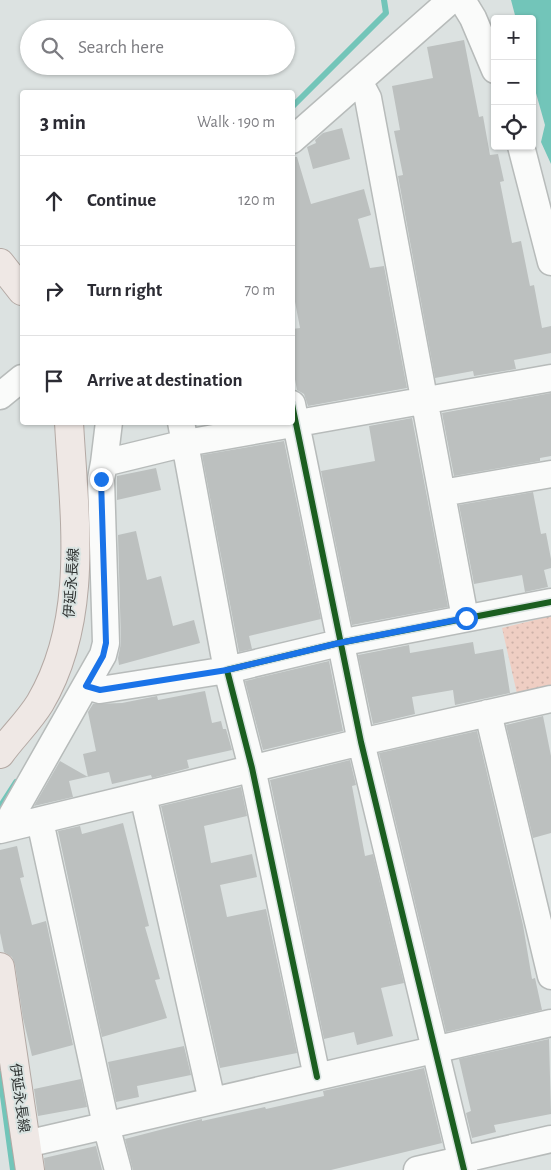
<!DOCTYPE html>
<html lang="en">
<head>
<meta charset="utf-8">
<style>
  body { margin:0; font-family:"Alegreya Sans","Noto Sans JP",sans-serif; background:#f2f2f3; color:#2b2b33 }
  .controls { position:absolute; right:15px; top:15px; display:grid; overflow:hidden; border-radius:5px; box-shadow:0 1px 4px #0004 }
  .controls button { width:45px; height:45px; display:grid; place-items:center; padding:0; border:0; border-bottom:1px solid #e1e1e2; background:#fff; color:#2b2b33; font:25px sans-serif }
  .stop { position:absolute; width:15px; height:15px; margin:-11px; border:4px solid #1a73e8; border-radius:50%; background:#fff }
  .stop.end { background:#1a73e8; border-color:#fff; box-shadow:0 1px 5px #0008 }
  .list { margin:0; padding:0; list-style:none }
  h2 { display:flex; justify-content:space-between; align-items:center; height:65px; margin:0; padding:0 20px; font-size:21px }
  h2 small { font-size:16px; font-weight:400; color:#7c7c81 }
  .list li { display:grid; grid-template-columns:32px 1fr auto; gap:15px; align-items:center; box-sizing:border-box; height:90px; padding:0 20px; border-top:1px solid #e1e1e2 }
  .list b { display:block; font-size:19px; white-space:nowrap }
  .list em { font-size:16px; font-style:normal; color:#7c7c81 }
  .icon { flex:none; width:28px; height:28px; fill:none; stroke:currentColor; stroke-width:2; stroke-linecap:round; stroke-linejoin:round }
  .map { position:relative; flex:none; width:551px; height:1170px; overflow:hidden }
  .search { position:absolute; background:#fff; box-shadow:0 1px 4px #0004; left:20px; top:20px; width:275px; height:55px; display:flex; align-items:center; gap:12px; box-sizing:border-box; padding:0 18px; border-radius:28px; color:#7c7c81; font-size:19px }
  .panel { position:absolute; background:#fff; box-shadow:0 1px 4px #0004; left:20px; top:90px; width:275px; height:335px; border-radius:5px }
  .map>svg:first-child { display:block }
  .park { fill:url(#park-dots) }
  .water { fill:#72c5b9 }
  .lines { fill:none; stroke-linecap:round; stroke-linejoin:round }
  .stream { stroke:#72c5b9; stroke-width:6 }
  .building { fill:#bcc0bf }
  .minor-casing { stroke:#b7bbba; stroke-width:29 }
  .major-casing { stroke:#b4a9a4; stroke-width:30 }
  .minor { stroke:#fafbfa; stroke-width:26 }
  .major { stroke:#efe8e5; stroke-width:28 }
  .cycleway-casing { stroke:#dae4e2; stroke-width:9 }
  .cycleway { stroke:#1b5e20; stroke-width:6 }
  .route { stroke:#1a73e8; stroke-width:6 }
  .labels { text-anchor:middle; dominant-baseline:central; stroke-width:4; stroke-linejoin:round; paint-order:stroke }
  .street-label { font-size:14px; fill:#2f3332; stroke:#dae4e2 }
</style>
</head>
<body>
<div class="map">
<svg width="551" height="1170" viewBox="0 0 551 1170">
  <defs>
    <pattern id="park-dots" width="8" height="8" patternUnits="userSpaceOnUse" patternTransform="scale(1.25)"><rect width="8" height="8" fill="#efcec3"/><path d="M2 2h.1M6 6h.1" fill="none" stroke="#cdb1a8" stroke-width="1.8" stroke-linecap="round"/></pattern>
  </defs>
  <rect width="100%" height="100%" fill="#dce2e1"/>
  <path class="park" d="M551,616V690L518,698L502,628Z"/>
  <path class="water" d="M511,0H551V164L541,142L545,125L532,79V19H516Z"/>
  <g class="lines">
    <path class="stream" d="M292,107L386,13L384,0
      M0,807L16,782
      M0,1074L13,1170"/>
  </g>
  <path class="building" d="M464,40L479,117L483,116L490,155L498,154L504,181L500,182L512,243L521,241L530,286L534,285L542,328L551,326V353L514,360L516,369L474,376L473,371L435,378L398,176L403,175L394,131L400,130L392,86L433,78L427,47Z
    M342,128L350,159L313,169L307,147L316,143L315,140L323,133Z
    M292,157H297L311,204L364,189L371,215L358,219L370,268L384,266L407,388L308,406L304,394L297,390L292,363V329L300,328L292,286Z
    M551,393V456L540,458V461L454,476L442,413Z
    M412,418L448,607L352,625L321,471L375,461L369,426Z
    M284,441L321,619L249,636L252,649L239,652L202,455Z
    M156,468L161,490L117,500V476Z
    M533,492L541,534L546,533L551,559V568L544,570L548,587L525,592L522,575L474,584L459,505Z
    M136,531L147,580L161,576L173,626L194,620L200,643L119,665L118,658L121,643L118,535Z
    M473,642L475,654L503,649L510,693L455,705L453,690L412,697L415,714L373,724L358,655L409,645L410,653Z
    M329,661L343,731L263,750L245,681Z
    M205,691L212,723L221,721L223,729H226L232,750L187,760L189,768L152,778L151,775L112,784L109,772L69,781L73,797L34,806L60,761L88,777L83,754L96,751L88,712L93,704L122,703L157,696L158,700Z
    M543,716L551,756V833L533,838L506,725Z
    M477,731L523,925L532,979L535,978L542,1010L446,1032L379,753Z
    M350,760L356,785L352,786L365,856L373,854L404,983L381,988L393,1036L357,1045L354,1032L324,1039L270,780Z
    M241,787L247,816L204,826L211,863L252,854L257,877L220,885L227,917L266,909L297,1053L220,1068L161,806Z
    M123,823L149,926L145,927L160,979L155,980L167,1018L102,1037L58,831L80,826L82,834Z
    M17,846L24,877L20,878L32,925L46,921L73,1045L32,1056L23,1018L15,965L12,957L4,952L0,933V850Z
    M549,1039L551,1114L494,1125L496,1132L472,1138L466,1113L471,1111L459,1059Z
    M184,1046L191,1075L137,1086L139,1097L116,1102L108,1062Z
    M424,1068L442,1143L331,1170H133L125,1139L202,1119V1121L265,1107L266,1109L324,1096L323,1091Z
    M81,1079L87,1107L38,1116L34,1089Z
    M96,1146L102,1170H45L44,1158Z"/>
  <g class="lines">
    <defs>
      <path id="minor" d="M462,0L473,18L495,70
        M359,81L368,98L465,618
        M292,140L451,0
        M521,146L551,262
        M0,396L22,378
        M292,404L361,742L464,1170
        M109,422L104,463L186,443L551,378
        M442,493L551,474
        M86,686L100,690L227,670L181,422
        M488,713L551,976
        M143,795L212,1101
        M40,821L106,1125L118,1170
        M8,828L12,815L103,655L106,643L101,479L104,463
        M0,830L361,742L551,699
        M317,1077L252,768L227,670L339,643L551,602
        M26,1144L551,1023
        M417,1170L551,1139"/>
      <path id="major" d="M0,263L22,291
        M0,754C12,737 29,721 40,703C90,618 74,516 69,422
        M0,967L30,1170"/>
    </defs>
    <use href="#minor" class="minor-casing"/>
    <use href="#major" class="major-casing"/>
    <use href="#minor" class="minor"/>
    <use href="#major" class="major"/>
    <defs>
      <path id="cycleway" d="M292,404L361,742L464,1170
        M317,1077L252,768L227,670L339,643L551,602"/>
    </defs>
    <use href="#cycleway" class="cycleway-casing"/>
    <use href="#cycleway" class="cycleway"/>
  </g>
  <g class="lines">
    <path class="route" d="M101,479L106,643L103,656L86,686L100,690L227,670L339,643L466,618"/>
  </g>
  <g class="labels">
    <g class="street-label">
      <text transform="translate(72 583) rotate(-86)">伊延永長線</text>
      <text transform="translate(19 1098) rotate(82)">伊延永長線</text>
    </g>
  </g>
</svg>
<div class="controls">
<button>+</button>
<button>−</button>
<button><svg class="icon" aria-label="locate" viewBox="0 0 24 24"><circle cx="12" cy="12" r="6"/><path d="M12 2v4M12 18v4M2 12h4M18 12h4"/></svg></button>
</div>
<div class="stop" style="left:466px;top:618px"></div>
<div class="stop end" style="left:101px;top:479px"></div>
<div class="search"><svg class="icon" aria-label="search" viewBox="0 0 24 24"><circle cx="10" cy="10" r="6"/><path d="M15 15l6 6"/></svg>Search here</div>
<section class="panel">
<h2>3 min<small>Walk · 190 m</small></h2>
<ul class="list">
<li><svg class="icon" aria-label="ahead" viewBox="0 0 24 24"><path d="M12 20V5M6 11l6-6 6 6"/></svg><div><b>Continue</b></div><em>120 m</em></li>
<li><svg class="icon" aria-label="right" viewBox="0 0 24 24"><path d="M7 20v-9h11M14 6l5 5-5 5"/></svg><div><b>Turn right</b></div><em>70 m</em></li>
<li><svg class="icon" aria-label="arrive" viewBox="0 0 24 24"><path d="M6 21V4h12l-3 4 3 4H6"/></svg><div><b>Arrive at destination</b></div></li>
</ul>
</section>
</div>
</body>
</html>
